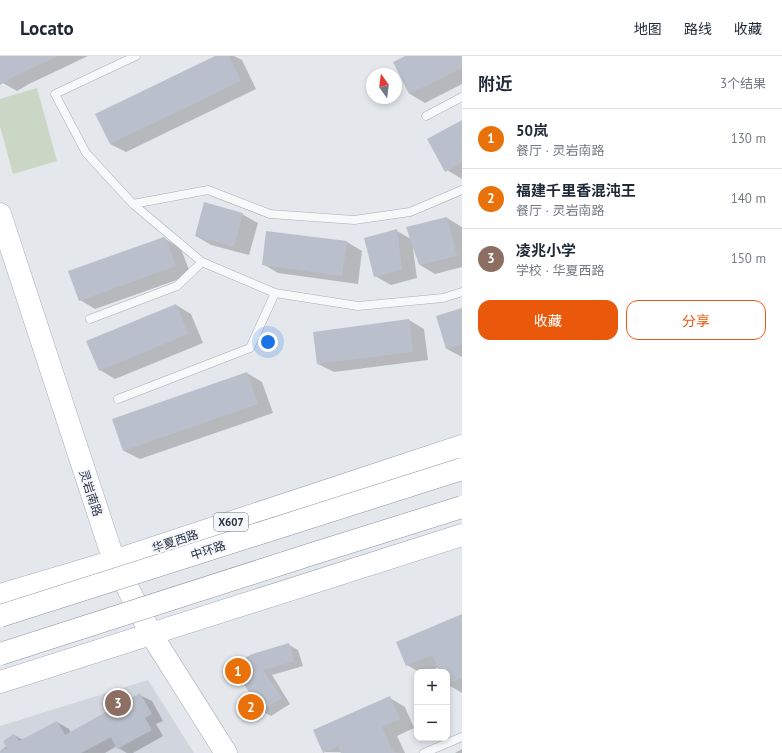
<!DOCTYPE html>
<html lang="zh">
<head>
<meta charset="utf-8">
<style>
  body { margin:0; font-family:"PT Sans","Noto Sans SC",sans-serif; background:#f6f6f7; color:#1f2937 }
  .controls { position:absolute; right:12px; bottom:12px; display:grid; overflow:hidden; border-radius:8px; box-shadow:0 2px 6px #0003 }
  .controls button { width:36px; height:36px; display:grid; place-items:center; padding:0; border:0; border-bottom:1px solid #e0e1e3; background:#fff; color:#1f2937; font:20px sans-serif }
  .compass { position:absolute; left:366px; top:12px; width:36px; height:36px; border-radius:50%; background:#fff; box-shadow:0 2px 6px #0003; rotate:346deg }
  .you { position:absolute; left:268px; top:286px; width:14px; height:14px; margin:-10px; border:3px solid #fff; border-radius:50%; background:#1a73e8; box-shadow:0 0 0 6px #1a73e833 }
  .badge { display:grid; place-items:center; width:26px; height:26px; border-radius:50%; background:#ea580c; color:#fff; font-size:13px; font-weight:700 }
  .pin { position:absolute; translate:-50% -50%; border:2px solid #fff; box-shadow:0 1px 4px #0006 }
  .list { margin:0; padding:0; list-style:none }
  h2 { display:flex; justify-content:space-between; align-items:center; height:52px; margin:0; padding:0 16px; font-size:17px }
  h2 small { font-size:13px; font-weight:400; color:#747a83 }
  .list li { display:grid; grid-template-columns:26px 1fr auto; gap:12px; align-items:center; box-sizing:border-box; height:60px; padding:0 16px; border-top:1px solid #e0e1e3 }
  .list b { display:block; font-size:15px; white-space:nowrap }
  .list p { margin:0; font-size:13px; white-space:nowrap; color:#747a83 }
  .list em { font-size:13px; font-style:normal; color:#747a83 }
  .actions { display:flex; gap:8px; padding:12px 16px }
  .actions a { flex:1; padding:9px 0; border:1px solid #ea580c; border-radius:12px; text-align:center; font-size:14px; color:#ea580c }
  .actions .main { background:#ea580c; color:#fff }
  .map { position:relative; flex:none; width:462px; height:697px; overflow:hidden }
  header { display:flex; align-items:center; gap:24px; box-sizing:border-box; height:56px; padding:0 20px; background:#fff; border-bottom:1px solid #e0e1e3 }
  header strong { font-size:19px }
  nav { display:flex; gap:22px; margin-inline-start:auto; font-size:14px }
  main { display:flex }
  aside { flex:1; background:#fff }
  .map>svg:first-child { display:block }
  .built { fill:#d1d6de }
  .green { fill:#c9d7c4 }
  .shadow { fill:#0003 }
  .building { fill:#bac0cb }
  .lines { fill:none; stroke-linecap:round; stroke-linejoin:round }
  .lane-casing { stroke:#a8aeb7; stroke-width:9 }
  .secondary-casing { stroke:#a8aeb7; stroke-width:23 }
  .primary-casing { stroke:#a2abb9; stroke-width:23 }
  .lane { stroke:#f7f8fa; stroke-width:8 }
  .secondary { stroke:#fff; stroke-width:22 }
  .primary { stroke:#fff; stroke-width:22 }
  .highway-bridge-casing { stroke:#8a95a4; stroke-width:23; stroke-linecap:butt }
  .highway-bridge { stroke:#fff; stroke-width:22 }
  .labels { text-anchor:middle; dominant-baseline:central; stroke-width:4; stroke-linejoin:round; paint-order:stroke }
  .shield { fill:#f4f6f9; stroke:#676e7c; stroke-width:1 }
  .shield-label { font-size:11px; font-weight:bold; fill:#2a3446 }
  .street-label { font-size:12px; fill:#2a3446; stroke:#f4f6f9 }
</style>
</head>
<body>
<header>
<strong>Locato</strong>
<nav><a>地图</a><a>路线</a><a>收藏</a></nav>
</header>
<main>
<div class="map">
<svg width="462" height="697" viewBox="0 0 462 697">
  <rect width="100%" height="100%" fill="#e4e7ec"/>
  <path class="built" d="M148,624L194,697H0V670Z"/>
  <path class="green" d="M37,32L57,105L13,118L0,70V43Z"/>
  <path class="shadow" d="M0,0H88L29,28L17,35L3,27L0,20Z
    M217,0H234L242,4L256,33L126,96L110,88Z
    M407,0H462V28L425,47L410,38L394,7Z
    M462,65V123L447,114Z
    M242,158L258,167L249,199L211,189L196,180Z
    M447,162L462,171V211L435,218L420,209L414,192L413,193L417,222L391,229L375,220L397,175L411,183Z
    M164,182L181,193L191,219L95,253L80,244Z
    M347,186L362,195L358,228L278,217L263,208Z
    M176,249L191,258L203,287L115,323L100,314Z
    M462,253V301L447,293Z
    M409,264L424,273L428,304L334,316L318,308Z
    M247,317L262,326L273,357L140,403L124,395L114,364Z
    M462,559V637L447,628V616H441L439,611L428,616H419L407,609Z
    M289,589L298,594L303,610L272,619L290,648L271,660L262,655L243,604Z
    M140,639L152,645L163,665L156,668L163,680L133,697H127L118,692L117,690L105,697H0V695L7,690L14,679L23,684L57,666L69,673L71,677Z
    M390,642L405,651L414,672L397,680L405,697L323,696Z
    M462,693V697H455Z"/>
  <path class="building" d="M0,0H58L15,20L0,29Z
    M215,0H229L241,25L110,88L95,58Z
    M405,0H462V12L409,38L393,6Z
    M462,64V106L445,116L427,83Z
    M204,146L243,157L234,191L195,180Z
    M447,161L457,200L419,209L406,171Z
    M397,173L402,214L374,221L364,182Z
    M266,175L347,185L342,220L262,209Z
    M164,181L166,183L176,210L79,245L68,215Z
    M176,248L188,278L99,315L86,285Z
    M462,252V288L446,293L436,260Z
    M409,263L413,296L317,308L313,276Z
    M247,316L258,348L123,395L112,363Z
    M462,558V622L447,629V616H440L432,599L406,610L396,586Z
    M289,587L294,605L263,614L282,642L261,655L240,622L238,611L243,603L252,598Z
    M140,637L152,658L145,662L152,674L117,693L111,681L81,697H0V695L7,692L3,685L14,678L19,685L57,665L65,679Z
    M390,640L400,663L382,671L394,697H341L338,690L323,697L313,674Z"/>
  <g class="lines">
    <defs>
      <path id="lane" d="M136,0L55,38L86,97L133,148L202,206L275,237L358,250L443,242L462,236
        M426,60L462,41
        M133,148L208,134L270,158L354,164L410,156L462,134
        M90,263L177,230L202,206
        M118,343L250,292L275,237
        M424,697L462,681"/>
      <path id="secondary" d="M0,158L114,505L151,578L226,697"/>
      <path id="primary" d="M0,539L114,505L462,390
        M0,626L462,479"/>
    </defs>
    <use href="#lane" class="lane-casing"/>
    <use href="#secondary" class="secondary-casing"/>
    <use href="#primary" class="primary-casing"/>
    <use href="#lane" class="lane"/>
    <use href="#secondary" class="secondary"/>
    <use href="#primary" class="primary"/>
    <defs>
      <path id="highway-bridge" d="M0,560L462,413
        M0,598L312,498L462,451"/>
    </defs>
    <use href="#highway-bridge" class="highway-bridge-casing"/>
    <use href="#highway-bridge" class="highway-bridge"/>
  </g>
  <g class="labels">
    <rect class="shield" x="214" y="457" width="34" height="18" rx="3"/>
    <g class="shield-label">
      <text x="231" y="466">X607</text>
    </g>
    <g class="street-label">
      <text transform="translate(91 437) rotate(72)">灵岩南路</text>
      <text transform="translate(175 485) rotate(-18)">华夏西路</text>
      <text transform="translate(208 494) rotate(-18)">中环路</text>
    </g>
  </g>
</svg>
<div class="controls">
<button>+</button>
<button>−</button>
</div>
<svg class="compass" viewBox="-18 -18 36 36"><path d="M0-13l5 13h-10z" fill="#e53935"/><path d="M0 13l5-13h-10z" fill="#747a83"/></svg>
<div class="you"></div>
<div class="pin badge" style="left:238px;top:615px;background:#e8710a">1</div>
<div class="pin badge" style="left:251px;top:651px;background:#e8710a">2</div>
<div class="pin badge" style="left:118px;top:647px;background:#8d6e63">3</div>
</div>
<aside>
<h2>附近<small>3个结果</small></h2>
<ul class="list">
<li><span class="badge" style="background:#e8710a">1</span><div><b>50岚</b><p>餐厅 · 灵岩南路</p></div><em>130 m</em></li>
<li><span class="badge" style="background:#e8710a">2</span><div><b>福建千里香混沌王</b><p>餐厅 · 灵岩南路</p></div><em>140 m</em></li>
<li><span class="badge" style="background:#8d6e63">3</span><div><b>凌兆小学</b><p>学校 · 华夏西路</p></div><em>150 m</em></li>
</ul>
<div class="actions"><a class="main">收藏</a><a>分享</a></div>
</aside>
</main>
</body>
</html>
